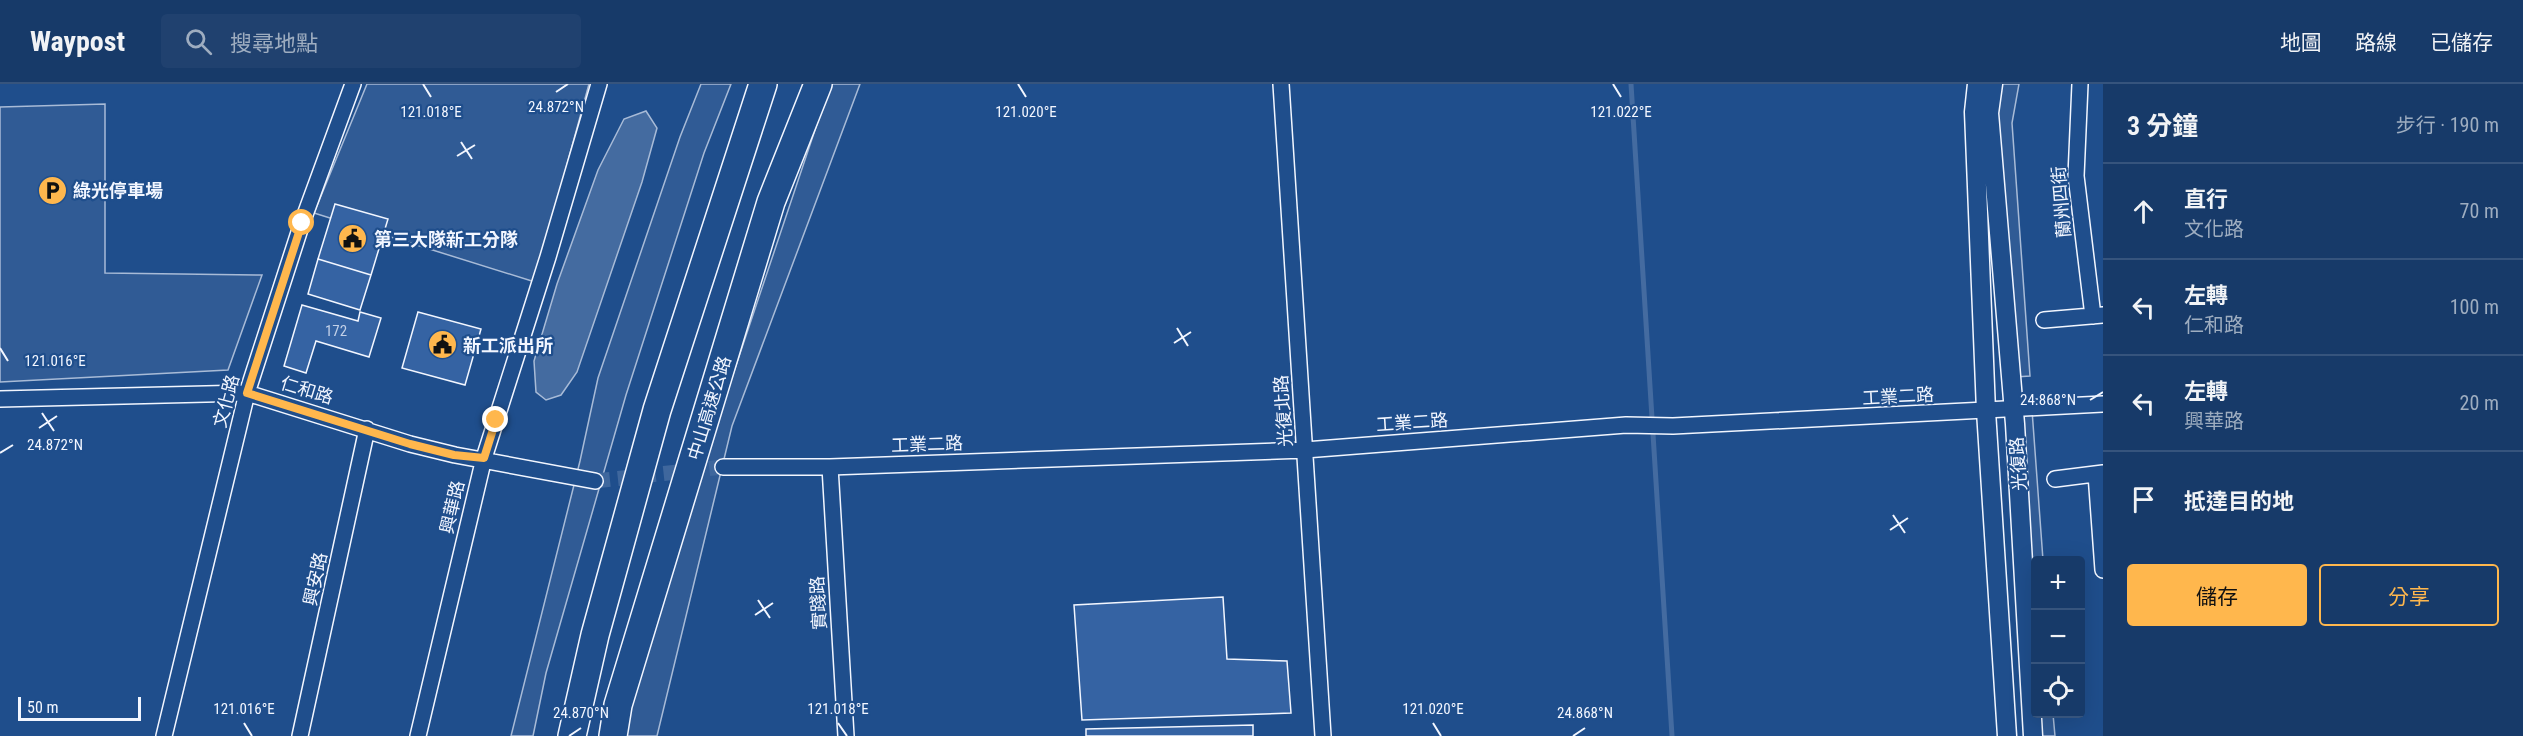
<!DOCTYPE html>
<html lang="zh-TW">
<head>
<meta charset="utf-8">
<style>
  body { margin:0; font-family:"Roboto Condensed","Noto Sans TC",sans-serif; background:#20416f; color:#f1f3f6 }
  .controls { position:absolute; right:18px; bottom:18px; display:grid; overflow:hidden; border-radius:6px; box-shadow:0 6px 24px #0002 }
  .controls button { width:54px; height:54px; display:grid; place-items:center; padding:0; border:0; border-bottom:2px solid #36547d; background:#173a69; color:#f1f3f6; font:30px sans-serif }
  .scale { position:absolute; left:18px; bottom:15px; width:123px; box-sizing:border-box; padding-left:6px; border:3px solid #f2f6ff; border-top:0; font-size:16px; line-height:21px; white-space:nowrap; color:#f2f6ff; -webkit-text-stroke:4px #1f4e8c; paint-order:stroke }
  .stop { position:absolute; width:18px; height:18px; margin:-14px; border:4px solid #ffb74d; border-radius:50%; background:#fff }
  .stop.end { background:#ffb74d; border-color:#fff; box-shadow:0 2px 6px #0008 }
  .list { margin:0; padding:0; list-style:none }
  h2 { display:flex; justify-content:space-between; align-items:center; height:78px; margin:0; padding:0 24px; font-size:26px }
  h2 small { font-size:20px; font-weight:400; color:#9eadc0 }
  .list li { display:grid; grid-template-columns:39px 1fr auto; gap:18px; align-items:center; box-sizing:border-box; height:96px; padding:0 24px; border-top:2px solid #36547d }
  .list b { display:block; font-size:22px; white-space:nowrap }
  .list p { margin:0; font-size:20px; white-space:nowrap; color:#9eadc0 }
  .list em { font-size:20px; font-style:normal; color:#9eadc0 }
  .actions { display:flex; gap:12px; padding:18px 24px }
  .actions a { flex:1; padding:14px 0; border:2px solid #ffb74d; border-radius:6px; text-align:center; font-size:21px; color:#ffb74d }
  .actions .main { background:#ffb74d; color:#111 }
  .icon { flex:none; width:33px; height:33px; fill:none; stroke:currentColor; stroke-width:2; stroke-linecap:round; stroke-linejoin:round }
  .map { position:relative; flex:none; width:2103px; height:652px; overflow:hidden }
  header { display:flex; align-items:center; gap:36px; box-sizing:border-box; height:84px; padding:0 30px; background:#173a69; border-bottom:2px solid #36547d }
  header strong { font-size:28px }
  nav { display:flex; gap:33px; margin-inline-start:auto; font-size:21px }
  .search { width:420px; height:54px; background:#20416f; display:flex; align-items:center; gap:15px; box-sizing:border-box; padding:0 21px; border-radius:6px; color:#9eadc0; font-size:22px }
  main { display:flex }
  aside { flex:1; background:#173a69 }
  .map>svg:first-child { display:block }
  .built { fill:#305b95; stroke:#a8bbd7; stroke-width:1.5 }
  .water { fill:#446ba0; stroke:#a8bbd7; stroke-width:1.5 }
  .lines { fill:none; stroke-linecap:round; stroke-linejoin:round }
  .stream { stroke:#446ba0; stroke-width:5 }
  .building { fill:#3563a3; stroke:#f2f6ff; stroke-width:1.5 }
  .minor-tunnel { stroke:#3f679d; stroke-width:15; stroke-dasharray:15 8; stroke-linecap:butt }
  .minor-casing { stroke:#f2f6ff; stroke-width:18 }
  .tertiary-casing { stroke:#f2f6ff; stroke-width:21 }
  .motorway-casing { stroke:#f2f6ff; stroke-width:30 }
  .minor { stroke:#1f4e8c; stroke-width:15 }
  .tertiary { stroke:#1f4e8c; stroke-width:18 }
  .motorway { stroke:#1f4e8c; stroke-width:27 }
  .route { stroke:#ffb74d; stroke-width:8 }
  .ticks { fill:none; stroke:#f2f6ff; stroke-width:2 }
  .labels { text-anchor:middle; dominant-baseline:central; stroke-width:4.5; stroke-linejoin:round; paint-order:stroke }
  .number-label { font-size:15px; fill:#c3d1e8 }
  .poi-label { font-size:18px; font-weight:bold; fill:#f2f6ff; stroke:#1f4e8c; text-anchor:start }
  .street-label { font-size:18px; fill:#f2f6ff; stroke:#1f4e8c }
  .ticks-label { font-size:15px; text-anchor:middle; fill:#f2f6ff; stroke:#1f4e8c; stroke-width:4.5; stroke-linejoin:round; paint-order:stroke }
</style>
</head>
<body>
<header>
<strong>Waypost</strong>
<div class="search"><svg class="icon" aria-label="search" viewBox="0 0 24 24"><circle cx="10" cy="10" r="6"/><path d="M15 15l6 6"/></svg>搜尋地點</div>
<nav><a>地圖</a><a>路線</a><a>已儲存</a></nav>
</header>
<main>
<div class="map">
<svg width="2103" height="652" viewBox="0 0 2103 652">
  <rect width="100%" height="100%" fill="#1f4e8c"/>
  <path class="built" d="M367,0H589L535,198L314,129Z
    M701,0H731L704,69L626,311L546,589L533,652H511L580,377L598,294L680,53Z
    M832,0H860L732,342L657,652H623L708,365L822,25Z
    M1996,0H2019L2012,39L2030,292L2015,293Z
    M105,20V189L262,191L228,286L0,298V23Z
    M2017,326H2032L2043,476H2036V630H2053L2055,652H2037Z"/>
  <path class="water" d="M646,27L657,44L642,98L577,288L561,311L546,316L536,308L534,277L557,200L598,86L624,35Z"/>
  <g class="lines">
    <path class="stream" d="M1631,0L1672,652"/>
  </g>
  <path class="building" d="M335,120L388,135L371,191L318,175Z
    M318,175L371,191L360,226L308,210Z
    M302,221L358,237L360,228L381,234L369,273L316,257L306,289L284,282Z
    M418,228L481,245L465,301L402,284Z
    M1223,513L1227,575L1287,577L1291,629L1082,636L1074,521Z
    M1253,641V652H1086V645Z"/>
  <g class="lines">
    <path class="minor-tunnel" d="M595,397L723,383"/>
    <defs>
      <path id="minor" d="M1281,0L1323,652
        M2080,0L2076,92L2093,232
        M2044,236L2103,231
        M0,315L247,309L410,360L455,371L595,397
        M723,383H830L1305,366L1626,341L1673,342L2103,320
        M830,383L846,652
        M2096,390L2103,486
        M2055,395L2103,389
        M164,652L247,309L302,139L353,0
        M300,652L367,345
        M418,652L484,374L548,173L599,0"/>
      <path id="tertiary" d="M1977,0L1974,28L1986,327L2007,652
        M1993,0L1989,29L2015,340L2033,652"/>
      <path id="motorway" d="M572,652L595,551L657,326L763,0
        M613,652L618,621L771,118L818,0"/>
    </defs>
    <use href="#minor" class="minor-casing"/>
    <use href="#tertiary" class="tertiary-casing"/>
    <use href="#motorway" class="motorway-casing"/>
    <use href="#minor" class="minor"/>
    <use href="#tertiary" class="tertiary"/>
    <use href="#motorway" class="motorway"/>
  </g>
  <g class="lines">
    <path class="route" d="M302,139L247,309L410,360L454,371L484,374L496,336"/>
  </g>
  <path class="ticks" d="M423,0L431,13M1018,0L1026,13M1613,0L1621,13M556,8L568,0M461,58L472,75M457,72L475,61M1177,244L1188,262M1174,259L1191,248M0,264L8,277M2090,316L2103,308M42,329L54,347M39,344L57,332M0,369L13,361M1893,431L1905,449M1890,446L1908,434M758,516L770,534M755,531L773,519M244,639L252,652M838,639L847,652M1433,639L1441,652M569,652L581,644M1573,652L1585,644"/>
  <defs>
    <symbol id="parking-disc" viewBox="-11 -11 22 22"><circle r="9.5" fill="#ffb74d" stroke="#1f4e8c"/><path d="M-3.5-5.5H1a3.5 3.5 0 0 1 0 7H-1V5.5H-3.5ZM-1-3.4V-.6H.8a1.4 1.4 0 0 0 0-2.8Z" fill="#111"/></symbol>
    <symbol id="civic-disc" viewBox="-11 -11 22 22"><circle r="9.5" fill="#ffb74d" stroke="#1f4e8c"/><path d="M-.6-6.5H3V-4.5H.6V-3L4-1V1h2V6H-6V1h2V-1L-.6-3ZM-1.2 2.5V6h2.4V2.5Z" fill="#111"/></symbol>
  </defs>
  <g fill-rule="evenodd">
    <use href="#parking-disc" x="36" y="90" width="33" height="33"/>
    <use href="#civic-disc" x="336" y="138" width="33" height="33"/>
    <use href="#civic-disc" x="426" y="244" width="33" height="33"/>
  </g>
  <g class="labels">
    <g class="number-label">
      <text x="336" y="247">172</text>
    </g>
    <g class="poi-label">
      <text x="73" y="106">綠光停車場</text>
      <text x="374" y="155">第三大隊新工分隊</text>
      <text x="463" y="261">新工派出所</text>
    </g>
    <g class="street-label">
      <text transform="translate(2061 118) rotate(-95)">蘭州四街</text>
      <text transform="translate(307 306) rotate(17)">仁和路</text>
      <text transform="translate(1898 312) rotate(-3)">工業二路</text>
      <text transform="translate(226 317) rotate(-75)">文化路</text>
      <text transform="translate(709 324) rotate(-73)">中山高速公路</text>
      <text transform="translate(1283 327) rotate(-94)">光復北路</text>
      <text transform="translate(1412 338) rotate(-4)">工業二路</text>
      <text transform="translate(927 360) rotate(-2)">工業二路</text>
      <text transform="translate(2018 380) rotate(-94)">光復路</text>
      <text transform="translate(452 423) rotate(-77)">興華路</text>
      <text transform="translate(315 495) rotate(-78)">興安路</text>
      <text transform="translate(818 519) rotate(-93)">實踐路</text>
    </g>
  </g>
  <g class="ticks-label">
    <text x="556" y="28">24.872°N</text>
    <text x="1621" y="33">121.022°E</text>
    <text x="431" y="33">121.018°E</text>
    <text x="1026" y="33">121.020°E</text>
    <text x="55" y="282">121.016°E</text>
    <text x="2048" y="321">24.868°N</text>
    <text x="55" y="366">24.872°N</text>
    <text x="244" y="630">121.016°E</text>
    <text x="838" y="630">121.018°E</text>
    <text x="1433" y="630">121.020°E</text>
    <text x="581" y="634">24.870°N</text>
    <text x="1585" y="634">24.868°N</text>
  </g>
</svg>
<div class="controls">
<button>+</button>
<button>−</button>
<button><svg class="icon" aria-label="locate" viewBox="0 0 24 24"><circle cx="12" cy="12" r="6"/><path d="M12 2v4M12 18v4M2 12h4M18 12h4"/></svg></button>
</div>
<div class="scale">50 m</div>
<div class="stop" style="left:302px;top:139px"></div>
<div class="stop end" style="left:496px;top:336px"></div>
</div>
<aside>
<h2>3 分鐘<small>步行 · 190 m</small></h2>
<ul class="list">
<li><svg class="icon" aria-label="ahead" viewBox="0 0 24 24"><path d="M12 20V5M6 11l6-6 6 6"/></svg><div><b>直行</b><p>文化路</p></div><em>70 m</em></li>
<li><svg class="icon" aria-label="left" viewBox="0 0 24 24"><path d="M17 20v-9H6M10 6l-5 5 5 5"/></svg><div><b>左轉</b><p>仁和路</p></div><em>100 m</em></li>
<li><svg class="icon" aria-label="left" viewBox="0 0 24 24"><path d="M17 20v-9H6M10 6l-5 5 5 5"/></svg><div><b>左轉</b><p>興華路</p></div><em>20 m</em></li>
<li><svg class="icon" aria-label="arrive" viewBox="0 0 24 24"><path d="M6 21V4h12l-3 4 3 4H6"/></svg><div><b>抵達目的地</b></div></li>
</ul>
<div class="actions"><a class="main">儲存</a><a>分享</a></div>
</aside>
</main>
</body>
</html>
